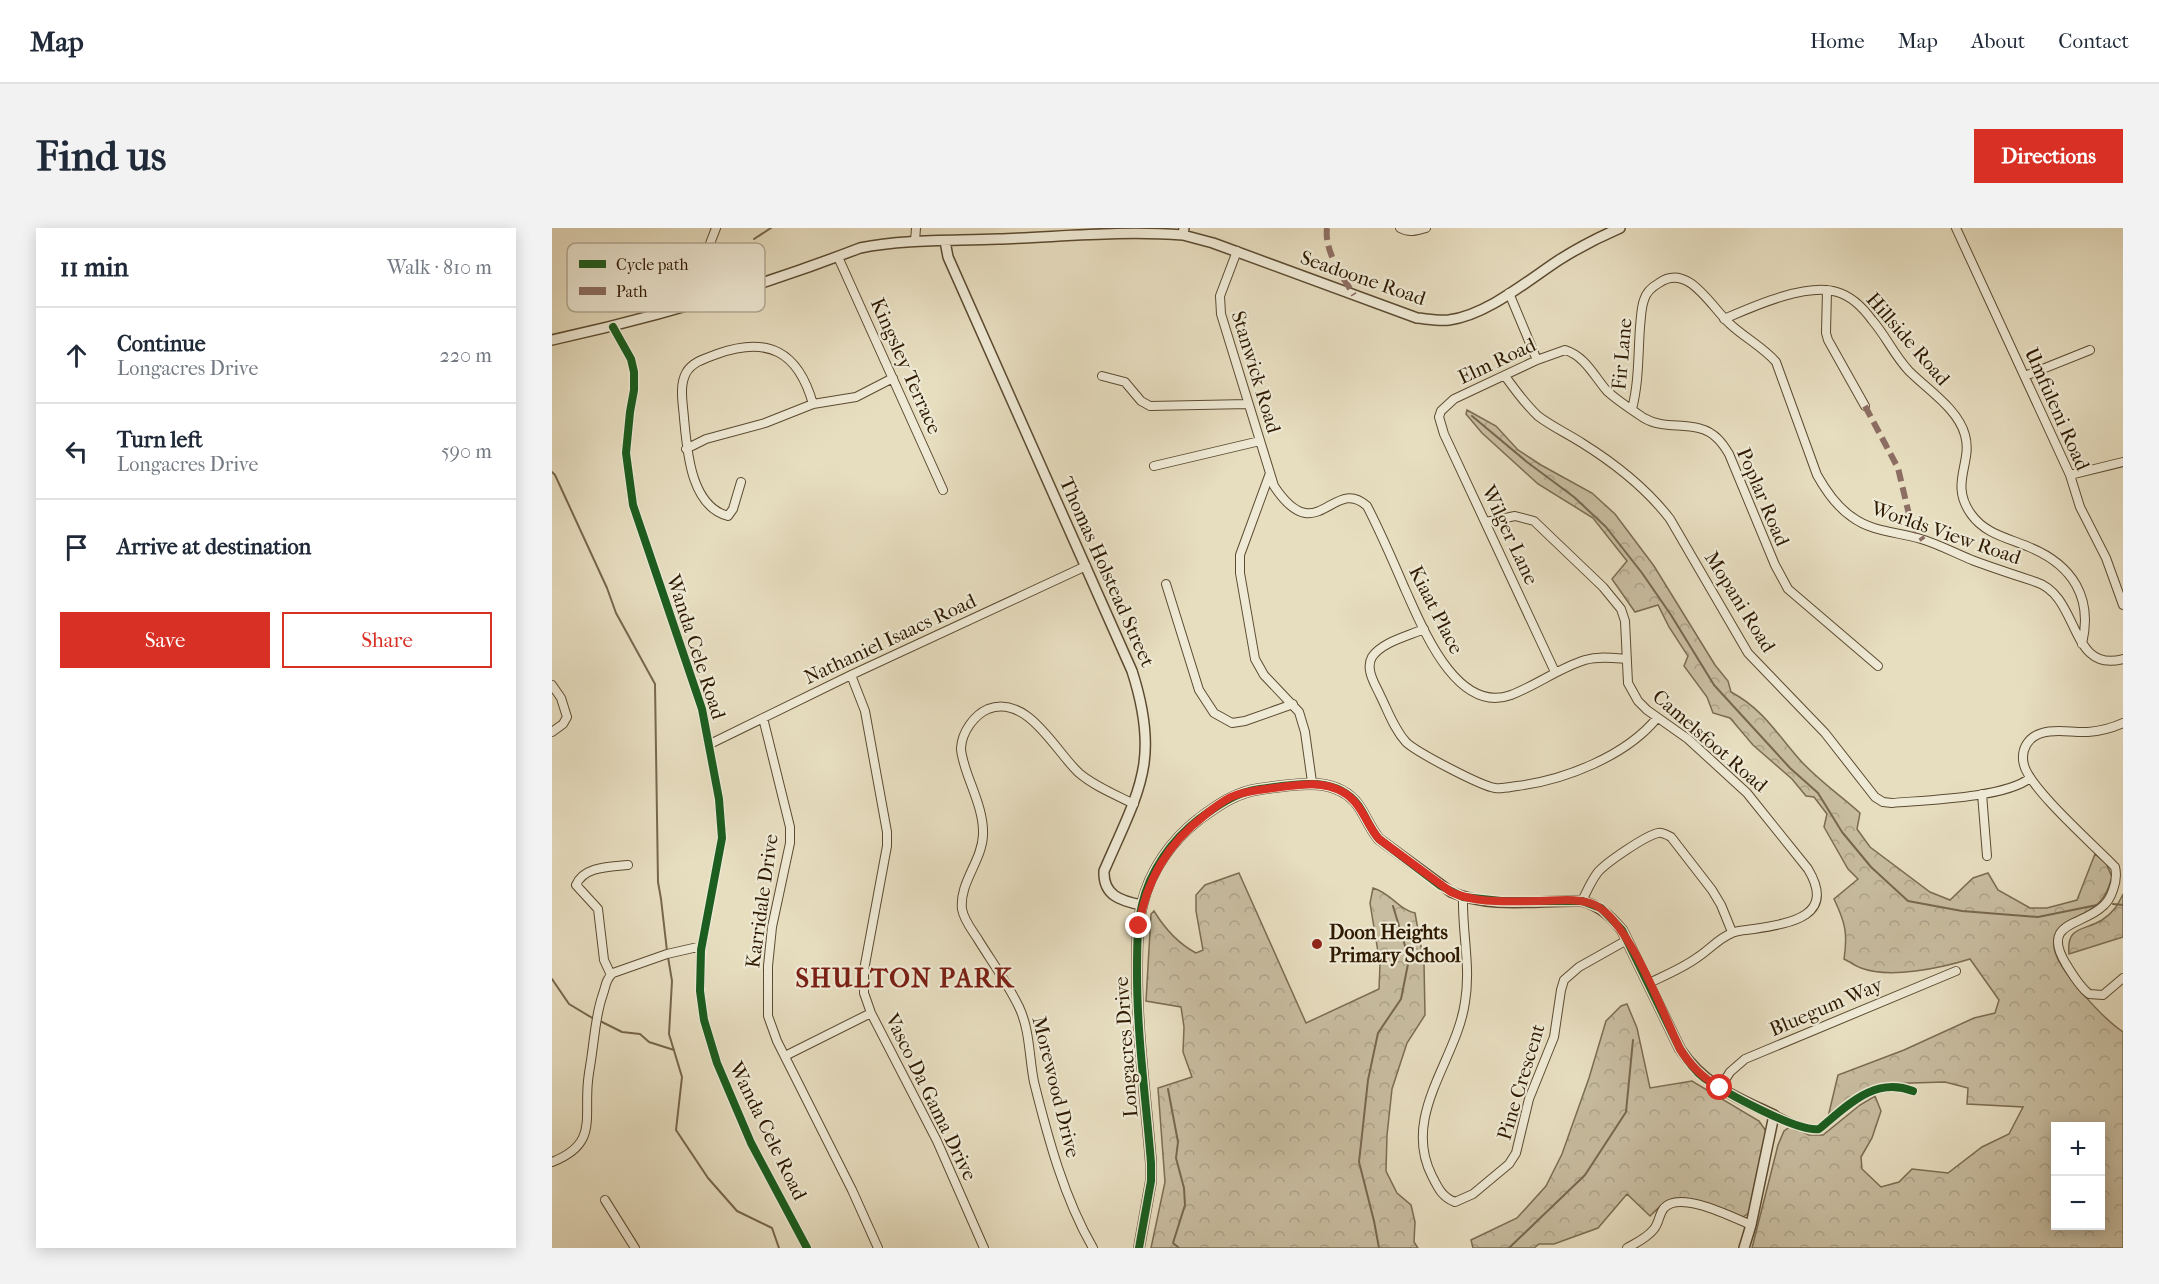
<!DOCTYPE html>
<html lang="en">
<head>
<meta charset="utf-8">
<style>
  body { margin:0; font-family:"IM FELL French Canon",serif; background:#f2f2f3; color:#1f2937 }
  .controls { position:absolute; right:18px; bottom:18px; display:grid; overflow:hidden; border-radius:0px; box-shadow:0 3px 15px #0003 }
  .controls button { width:54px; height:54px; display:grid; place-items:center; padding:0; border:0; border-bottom:2px solid #e0e1e3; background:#fff; color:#1f2937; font:30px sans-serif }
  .stop { position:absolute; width:18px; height:18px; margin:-14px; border:4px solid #d93025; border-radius:50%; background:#fff }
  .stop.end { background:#d93025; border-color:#fff; box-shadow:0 2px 6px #0008 }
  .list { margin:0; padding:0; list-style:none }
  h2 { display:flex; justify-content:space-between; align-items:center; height:78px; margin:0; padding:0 24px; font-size:26px }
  h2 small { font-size:20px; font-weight:400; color:#747a83 }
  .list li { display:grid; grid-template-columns:39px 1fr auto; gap:18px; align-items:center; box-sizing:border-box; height:96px; padding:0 24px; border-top:2px solid #e0e1e3 }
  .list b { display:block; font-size:22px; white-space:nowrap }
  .list p { margin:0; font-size:20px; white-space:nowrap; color:#747a83 }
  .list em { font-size:20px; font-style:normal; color:#747a83 }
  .actions { display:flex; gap:12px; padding:18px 24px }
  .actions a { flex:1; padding:14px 0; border:2px solid #d93025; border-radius:0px; text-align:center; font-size:21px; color:#d93025 }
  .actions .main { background:#d93025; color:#fff }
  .icon { flex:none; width:33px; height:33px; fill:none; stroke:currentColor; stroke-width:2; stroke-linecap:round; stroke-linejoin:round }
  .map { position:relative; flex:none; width:1571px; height:1020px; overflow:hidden; border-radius:0px }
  header { display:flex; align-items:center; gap:36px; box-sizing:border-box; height:84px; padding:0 30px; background:#fff; border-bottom:2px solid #e0e1e3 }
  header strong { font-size:28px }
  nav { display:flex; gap:33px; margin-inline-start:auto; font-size:21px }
  .intro { display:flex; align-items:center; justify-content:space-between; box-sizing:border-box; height:144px; padding:0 36px }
  h1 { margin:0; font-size:42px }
  .button { padding:15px 27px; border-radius:0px; background:#d93025; color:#fff; font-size:21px; font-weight:700 }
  main { display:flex; gap:36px; padding:0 36px }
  aside { flex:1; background:#fff; border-radius:0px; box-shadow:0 3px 15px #0003 }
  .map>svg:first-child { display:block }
  .forest { fill:url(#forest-crowns); stroke:#7b6c50; stroke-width:1.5; fill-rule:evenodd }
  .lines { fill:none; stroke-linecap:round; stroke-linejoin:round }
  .stream { stroke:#77674d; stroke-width:2 }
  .minor-casing { stroke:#5c4b31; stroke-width:10 }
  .tertiary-casing { stroke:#5c4b31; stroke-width:12 }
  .minor { stroke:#efead6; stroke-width:8 }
  .tertiary { stroke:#efead6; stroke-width:9 }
  .quiet { stroke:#8d6e63; stroke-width:6; stroke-dasharray:12 6; stroke-linecap:butt }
  .cycleway-casing { stroke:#efead6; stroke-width:11 }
  .cycleway { stroke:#1b5e20; stroke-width:8 }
  .route { stroke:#d93025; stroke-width:8 }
  .poi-dot { fill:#8f2418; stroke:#efead6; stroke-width:2 }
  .labels { text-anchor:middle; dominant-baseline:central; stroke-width:4.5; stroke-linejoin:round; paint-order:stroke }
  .street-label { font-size:20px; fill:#2e1a01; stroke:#efead6 }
  .poi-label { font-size:20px; font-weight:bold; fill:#2e1a01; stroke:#efead6; text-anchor:start }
  .district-label { font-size:26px; font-weight:bold; letter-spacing:1.5px; fill:#7a1f14; stroke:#efead6 }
  .key { fill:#efead6; stroke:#b5ac96; stroke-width:1.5 }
  .key-label { font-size:16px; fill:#2e1a01 }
</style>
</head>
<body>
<header>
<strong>Map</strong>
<nav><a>Home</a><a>Map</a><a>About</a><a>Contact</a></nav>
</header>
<div class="intro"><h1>Find us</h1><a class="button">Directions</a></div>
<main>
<aside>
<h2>11 min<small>Walk · 810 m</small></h2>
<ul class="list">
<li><svg class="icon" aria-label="ahead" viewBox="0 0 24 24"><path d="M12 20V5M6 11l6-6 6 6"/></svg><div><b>Continue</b><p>Longacres Drive</p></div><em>220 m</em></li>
<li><svg class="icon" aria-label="left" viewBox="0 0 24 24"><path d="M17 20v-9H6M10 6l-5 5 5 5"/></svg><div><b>Turn left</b><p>Longacres Drive</p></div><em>590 m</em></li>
<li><svg class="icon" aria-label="arrive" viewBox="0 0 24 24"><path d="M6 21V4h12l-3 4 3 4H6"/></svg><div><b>Arrive at destination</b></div></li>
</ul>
<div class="actions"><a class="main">Save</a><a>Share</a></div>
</aside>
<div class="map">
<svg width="1571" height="1020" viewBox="0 0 1571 1020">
  <defs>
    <pattern id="forest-crowns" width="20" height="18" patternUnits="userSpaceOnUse" patternTransform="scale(1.5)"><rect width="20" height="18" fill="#c8bda0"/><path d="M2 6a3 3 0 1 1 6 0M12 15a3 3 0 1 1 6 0" fill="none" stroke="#aca288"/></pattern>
  </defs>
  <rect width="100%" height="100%" fill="#e7dec0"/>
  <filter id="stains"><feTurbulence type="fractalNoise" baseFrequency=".00333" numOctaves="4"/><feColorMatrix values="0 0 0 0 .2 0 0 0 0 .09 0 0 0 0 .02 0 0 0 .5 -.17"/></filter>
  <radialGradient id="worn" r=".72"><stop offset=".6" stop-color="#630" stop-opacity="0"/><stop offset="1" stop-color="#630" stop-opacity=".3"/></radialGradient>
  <path class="forest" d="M915,182L944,198L966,222L989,237L1040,265L1063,286L1102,338L1163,437L1176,453L1179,464C1211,481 1225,506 1248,532C1266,552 1288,567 1308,585L1305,601L1318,619L1378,664L1398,672L1421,650L1436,645L1446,662L1478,680H1495L1525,672L1543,626L1554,635L1560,649C1554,671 1546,679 1525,689C1520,691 1514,694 1510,698C1504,704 1501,711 1502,719C1504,741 1552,791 1571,804V1020H1200L1226,917L1232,903L1239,898L1257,907H1271L1308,877L1323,868L1329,883L1320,910L1309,929L1310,941L1329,959L1347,954L1360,941L1396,945L1430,919L1457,906L1471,879L1415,876L1416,860L1393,854L1328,856L1312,863L1276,889L1286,847L1352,822L1422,790L1443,785L1447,772L1418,731C1389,740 1338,751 1309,740C1303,738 1298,734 1292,731C1296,705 1293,694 1282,671L1306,651L1296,641L1272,599L1275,586L1262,569L1254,568L1240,551L1201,517L1178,490L1161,485L1155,469L1132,438L1136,428L1117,399L1106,377L1083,384L1060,351L1075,333L1041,290L986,256L930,205L914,186ZM1504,898H1548V998H1504Z
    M687,645L754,795L827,761L828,736L818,675L821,660C839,665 847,682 863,685L872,735L873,787L855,815L840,861L835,907L834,943L845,965L859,977L863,994L862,1014L866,1020H599L613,954L606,860L640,849L631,824L632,799L629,779L594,773L599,686L602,683C613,701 625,715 644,725L651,722L644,683V667L653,657Z
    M1571,666V709L1517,726C1514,697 1533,703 1550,692C1561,685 1566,677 1571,666Z
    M1075,776L1085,800L1098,860L1140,853L1207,893L1214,903L1198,984L1191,989C1171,983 1136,964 1117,972C1110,976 1104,982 1098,988L1075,966L1046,1000L1002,1016H987L982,1020H921L919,1012L965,990L994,958L1010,926L1037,850L1054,793L1069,778Z"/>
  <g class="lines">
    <path class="stream" d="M202,11L219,0
      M920,188L975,234L1022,269L1054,299L1090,345L1119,387L1162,457L1238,540L1266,565L1290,604L1319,639L1356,673L1410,683L1486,689L1545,677
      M0,244L3,247L55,360L64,385L103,456L106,654L109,671L115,723
      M1561,676L1571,677
      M116,729L120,753L117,806L130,849L124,902L156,950L185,983L220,1000L227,1020
      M0,751L17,776L42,791
      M48,793L70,804L88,806L97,814L122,822
      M616,861L626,914L624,930L632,960L633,977L621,1015L627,1020
      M827,1020L822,993L807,934L816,852L826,805L849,771L857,731L841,678
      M957,1020L1033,947L1074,884L1081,812"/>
    <defs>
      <path id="minor" d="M848,0C857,5 864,3 874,0
        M1404,0L1518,247L1528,279L1554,330L1571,377
        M363,13L364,0
        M685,23L668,68L669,86L722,258C765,323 781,247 815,278C829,305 841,333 853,361C870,398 904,487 959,467C985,457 1007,440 1033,432C1047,428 1061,430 1074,431
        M286,29L391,262
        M1275,62L1274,105L1276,112L1313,178
        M957,65L985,132
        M137,78L138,52L154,26L164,0
        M1172,91C1200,79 1255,54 1285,64C1299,68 1312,81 1320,92C1334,108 1342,127 1357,143C1376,162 1406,181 1413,207C1421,235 1397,255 1419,286C1433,306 1456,310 1477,319C1521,337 1541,370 1530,416
        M61,99L79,131L82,144V162L78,184L74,225L81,277L150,481L167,571L170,610L149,722L148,763L152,792L165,835L199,915L255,1020
        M550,148L573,154L589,173L598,178L696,176
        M953,148C963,162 973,176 986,188C999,198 1016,206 1030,215C1062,235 1095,261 1118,291L1196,425L1273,505L1323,569L1331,574L1340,575C1375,572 1453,570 1478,550
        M1473,148L1538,122
        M1080,181C1087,154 1086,127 1088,99C1089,90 1089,80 1092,72C1094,64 1100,59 1107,55C1136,34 1159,79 1178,96C1193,110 1211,119 1224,134L1265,247C1274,263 1285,279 1300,289C1320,304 1346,304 1369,311C1386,316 1403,325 1420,332C1441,340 1463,347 1484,354C1528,368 1517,446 1571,431
        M134,221L154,211L213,195L261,176L304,169L341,150
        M602,238L708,213
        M718,245L688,327V345L703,431L712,447L747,484L753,504L760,554
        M1518,247L1571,234
        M189,254L181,281L176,288C138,278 135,221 132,190C131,176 127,158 134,145C140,134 154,130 165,126C216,108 246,123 261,176
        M934,294L963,288L982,293L1051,359L1069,381L1073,393L1076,455L1086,473L1095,482L1136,511L1195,565L1256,641C1284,688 1240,695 1202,701C1195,702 1186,702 1180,705C1167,710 1157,722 1146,729C1131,740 1114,747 1097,755
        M614,356L647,462L662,485L680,495L693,493L741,476
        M872,401C856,408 830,414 820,429C813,441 823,456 828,467C836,483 842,501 854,514C864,524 929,558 943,560C950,561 958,559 965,558C1013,552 1074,528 1105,490
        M1003,444L892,206L887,189L889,183L902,171L985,132L1013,122C1033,128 1042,148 1055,163C1066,173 1080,182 1092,190C1115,204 1146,190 1166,211C1170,215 1174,221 1177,226L1223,337L1236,361L1326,438
        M299,447L313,483L335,604V618L312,742V765L319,785L385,913L432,1020
        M0,457L9,470L15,489L11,496L0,504
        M211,490L238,599V615L220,699L216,738V788L225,813L300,962L326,1020
        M1571,495C1560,500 1548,503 1536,504C1521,505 1505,500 1490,505C1476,509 1468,522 1472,537C1478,561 1543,618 1563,639C1565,647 1564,654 1561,662C1559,668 1556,674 1551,678C1531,698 1488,693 1514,736C1521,747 1527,758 1537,766L1551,767L1571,750
        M158,516L299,447L534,338
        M1430,566L1435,628
        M911,669C910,704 919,739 913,774C905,832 849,887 880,948C886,960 890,969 903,974L921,966L957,936L964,925L977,871L1002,809L1009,762L1012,752L1027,739L1075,712
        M1030,673C1035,663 1039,653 1046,644C1055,634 1093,608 1106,605C1110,604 1115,607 1119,609L1160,662L1169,677L1180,704
        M59,747L52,732L46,681L24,657C32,638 58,639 76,637
        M233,828L319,785
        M1168,860L1178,844L1193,831L1404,743
        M1222,887C1236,893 1252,904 1267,901C1295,878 1322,848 1361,863
        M0,934C46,916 32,891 36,853C37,843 39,834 40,825C43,805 44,785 51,766C54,757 54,751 61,745L115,726L150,718
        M53,972L83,1020
        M541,1020C512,970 496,910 482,854C477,829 478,802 467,779C456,756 440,734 427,713C421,703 412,693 410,681C407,655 430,633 431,607C432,585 421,563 414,542C412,535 409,527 409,520C410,504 422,487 436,481C476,466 503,523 527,545C542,558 564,567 582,576
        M1075,1020C1084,1015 1095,1010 1102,1001C1107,995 1107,986 1112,980C1128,962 1180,989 1199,997"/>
      <path id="tertiary" d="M631,7L661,15L865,90C876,91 886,93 897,92C935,87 975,53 1007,32C1026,20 1047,9 1068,0
        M393,13L396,29L580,443C609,533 587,562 552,643C551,667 568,673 590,677
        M0,112C105,89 207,59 308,20C353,11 400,13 446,11C507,9 569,2 631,7L632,0
        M587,1020L599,953V935C594,872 585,808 585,745C585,722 585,698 590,677C598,642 620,612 647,591C666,577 684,564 708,561C739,557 783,546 806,577C814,588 818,601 827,611L899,664C938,681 988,672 1030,673C1048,678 1058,688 1070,702L1128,821C1152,857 1184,869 1222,887L1199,997L1192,1020"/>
    </defs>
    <use href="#minor" class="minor-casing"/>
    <use href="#tertiary" class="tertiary-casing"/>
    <use href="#minor" class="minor"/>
    <use href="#tertiary" class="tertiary"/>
    <path class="quiet" d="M775,0C772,23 790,48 802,67
      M1313,178L1346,240L1359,295L1371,312"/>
    <defs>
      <path id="cycleway" d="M61,99L79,131L82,144V162L78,184L74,225L81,277L150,481L167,571L170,610L149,722L148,763L152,792L165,835L199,915L255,1020
        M587,1020L599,953V935C594,872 585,808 585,745C585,722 585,698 590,677C598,642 620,612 647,591C666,577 684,564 708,561C739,557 783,546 806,577C814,588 818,601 827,611L889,658L911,669L949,673H1030L1049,680L1070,702L1128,821C1135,832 1142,842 1152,850C1171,863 1246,905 1267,901C1295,878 1322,848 1361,863"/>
    </defs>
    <use href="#cycleway" class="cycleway-casing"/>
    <use href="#cycleway" class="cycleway"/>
  </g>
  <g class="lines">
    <path class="route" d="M587,698C594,652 615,616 653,587C662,580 672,571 684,567C698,562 714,561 729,559C751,556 771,553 791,564C810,575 814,596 827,611L899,664C925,676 957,673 985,673C1003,673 1026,669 1043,677C1077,693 1111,786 1128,821C1139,838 1150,849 1168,860"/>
  </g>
  <circle class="poi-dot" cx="765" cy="716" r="6"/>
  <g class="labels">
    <g class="street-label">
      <text transform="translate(811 50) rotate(19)">Seadoone Road</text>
      <text transform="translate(1356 111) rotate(49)">Hillside Road</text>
      <text transform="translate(1070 126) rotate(-85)">Fir Lane</text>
      <text transform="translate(945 133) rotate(-25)">Elm Road</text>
      <text transform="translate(354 138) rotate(66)">Kingsley Terrace</text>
      <text transform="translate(704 144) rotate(73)">Stanwick Road</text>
      <text transform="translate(1505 181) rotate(66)">Umfuleni Road</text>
      <text transform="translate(1211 269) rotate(67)">Poplar Road</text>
      <text transform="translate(1394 305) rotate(19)">Worlds View Road</text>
      <text transform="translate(958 307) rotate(65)">Wilger Lane</text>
      <text transform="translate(555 344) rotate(66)">Thomas Holstead Street</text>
      <text transform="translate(1188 374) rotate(58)">Mopani Road</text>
      <text transform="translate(884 382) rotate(63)">Kiaat Place</text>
      <text transform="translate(338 411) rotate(-25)">Nathaniel Isaacs Road</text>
      <text transform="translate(144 419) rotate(72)">Wanda Cele Road</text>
      <text transform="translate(1158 513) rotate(41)">Camelsfoot Road</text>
      <text transform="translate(210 673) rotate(-82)">Karridale Drive</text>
      <text transform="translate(1274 779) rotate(-23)">Bluegum Way</text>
      <text transform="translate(574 819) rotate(-94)">Longacres Drive</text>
      <text transform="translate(969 854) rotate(-73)">Pine Crescent</text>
      <text transform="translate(504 859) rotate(76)">Morewood Drive</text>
      <text transform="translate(379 869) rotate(64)">Vasco Da Gama Drive</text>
      <text transform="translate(216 903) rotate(64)">Wanda Cele Road</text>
    </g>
    <g class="poi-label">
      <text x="777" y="704">Doon Heights<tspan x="777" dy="23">Primary School</tspan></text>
    </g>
    <g class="district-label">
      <text x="353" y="750">SHULTON PARK</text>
    </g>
  </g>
  <rect x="15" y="15" width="198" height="69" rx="9" class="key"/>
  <rect x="27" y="32" width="27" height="8" fill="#1b5e20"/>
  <rect x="27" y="59" width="27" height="8" fill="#8d6e63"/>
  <g class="key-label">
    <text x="64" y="42">Cycle path</text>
    <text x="64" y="69">Path</text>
  </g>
  <rect width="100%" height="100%" filter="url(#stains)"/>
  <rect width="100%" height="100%" fill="url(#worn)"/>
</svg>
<div class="controls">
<button>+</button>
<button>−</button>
</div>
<div class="stop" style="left:1168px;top:860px"></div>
<div class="stop end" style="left:587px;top:698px"></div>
</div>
</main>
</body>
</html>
